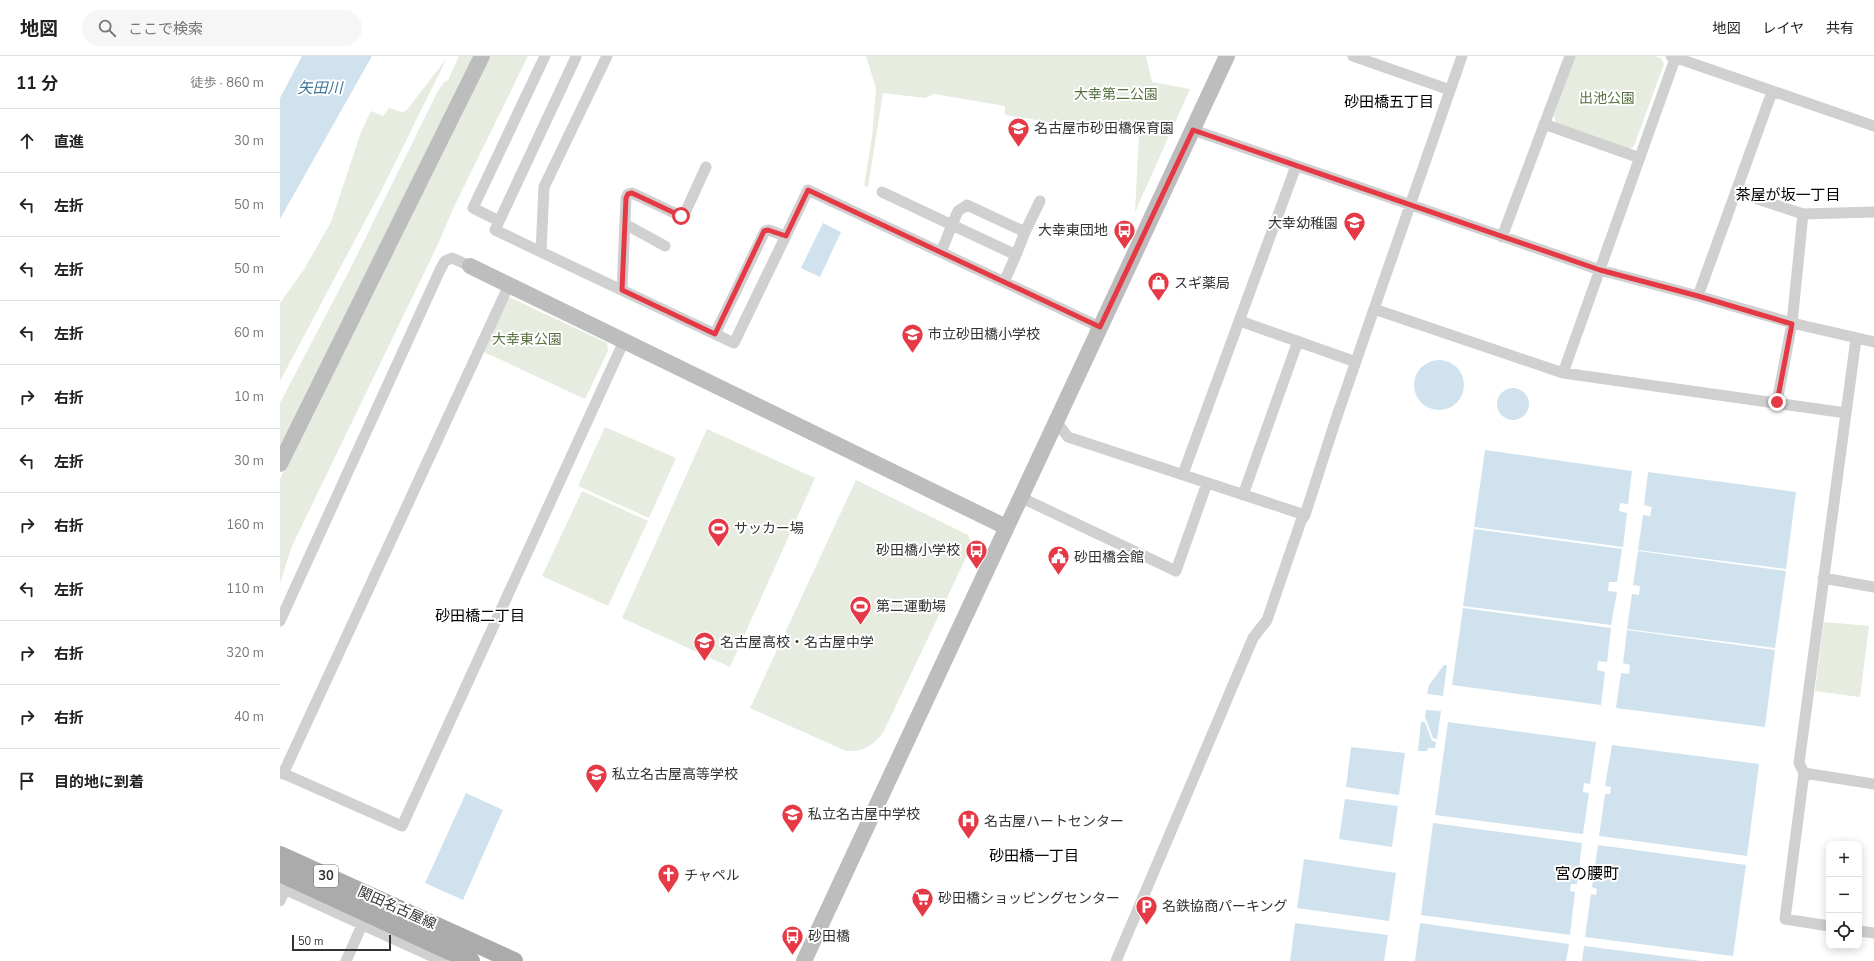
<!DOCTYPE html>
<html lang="ja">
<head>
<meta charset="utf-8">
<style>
  body { margin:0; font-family:"Nunito Sans","Noto Sans JP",sans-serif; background:#f6f6f6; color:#222 }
  .controls { position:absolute; right:12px; bottom:12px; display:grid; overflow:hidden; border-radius:8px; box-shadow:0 2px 10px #0003 }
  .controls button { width:36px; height:36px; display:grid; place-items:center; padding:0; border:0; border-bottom:1px solid #e0e0e0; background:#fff; color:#222; font:20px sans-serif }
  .scale { position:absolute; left:12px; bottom:10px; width:99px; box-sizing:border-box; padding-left:4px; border:2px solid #333; border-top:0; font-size:11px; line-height:14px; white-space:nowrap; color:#333; -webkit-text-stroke:3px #fff; paint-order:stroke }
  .stop { position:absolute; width:12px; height:12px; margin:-9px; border:3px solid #e63946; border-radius:50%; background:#fff }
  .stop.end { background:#e63946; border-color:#fff; box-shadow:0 1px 4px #0008 }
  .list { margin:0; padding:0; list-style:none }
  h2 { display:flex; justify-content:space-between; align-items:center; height:52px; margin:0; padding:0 16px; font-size:17px }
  h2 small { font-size:13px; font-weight:400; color:#767676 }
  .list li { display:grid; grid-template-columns:26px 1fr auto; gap:12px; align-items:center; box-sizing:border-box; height:64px; padding:0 16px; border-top:1px solid #e0e0e0 }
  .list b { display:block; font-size:15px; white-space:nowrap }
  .list em { font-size:13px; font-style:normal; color:#767676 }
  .icon { flex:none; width:22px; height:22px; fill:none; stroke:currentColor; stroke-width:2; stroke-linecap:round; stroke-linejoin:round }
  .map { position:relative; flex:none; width:1594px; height:905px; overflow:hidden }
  header { display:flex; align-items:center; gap:24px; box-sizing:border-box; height:56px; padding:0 20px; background:#fff; border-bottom:1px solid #e0e0e0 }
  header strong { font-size:19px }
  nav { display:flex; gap:22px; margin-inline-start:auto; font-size:14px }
  .search { width:280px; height:36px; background:#f6f6f6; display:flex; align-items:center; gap:10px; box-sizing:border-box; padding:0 14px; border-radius:22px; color:#767676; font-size:15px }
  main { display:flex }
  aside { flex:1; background:#fff }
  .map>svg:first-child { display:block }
  .green { fill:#e6ecdf }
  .water { fill:#cfe2ee }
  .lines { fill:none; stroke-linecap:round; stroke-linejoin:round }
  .street { stroke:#d0d0d0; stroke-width:11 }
  .secondary { stroke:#bdbdbd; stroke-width:16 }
  .primary { stroke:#ababab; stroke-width:18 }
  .route { stroke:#e63946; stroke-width:5 }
  .labels { text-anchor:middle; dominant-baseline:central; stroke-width:4; stroke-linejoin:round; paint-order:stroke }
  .shield { fill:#fff; stroke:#707070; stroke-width:1 }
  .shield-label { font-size:13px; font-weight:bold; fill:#333 }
  .park-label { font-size:14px; fill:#56703f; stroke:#fff }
  .poi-label { font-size:14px; fill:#333; stroke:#fff; text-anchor:start }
  .street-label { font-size:14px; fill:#333; stroke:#fff }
  .water-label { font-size:15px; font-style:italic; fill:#3f7597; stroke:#fff }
  .neighbourhood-label { font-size:15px; fill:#000; stroke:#fff }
  .quarter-label { font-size:16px; fill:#000; stroke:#fff }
</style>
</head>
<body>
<header>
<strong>地図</strong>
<div class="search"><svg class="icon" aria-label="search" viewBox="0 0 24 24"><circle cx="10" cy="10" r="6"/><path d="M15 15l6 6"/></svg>ここで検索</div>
<nav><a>地図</a><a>レイヤ</a><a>共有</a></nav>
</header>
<main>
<aside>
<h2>11 分<small>徒歩 · 860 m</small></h2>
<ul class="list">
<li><svg class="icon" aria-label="ahead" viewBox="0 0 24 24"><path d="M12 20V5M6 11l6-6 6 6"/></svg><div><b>直進</b></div><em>30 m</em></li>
<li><svg class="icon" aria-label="left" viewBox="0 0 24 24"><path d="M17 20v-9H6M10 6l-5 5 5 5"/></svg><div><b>左折</b></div><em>50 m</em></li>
<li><svg class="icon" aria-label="left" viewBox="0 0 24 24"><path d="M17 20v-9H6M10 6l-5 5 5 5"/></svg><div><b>左折</b></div><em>50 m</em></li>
<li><svg class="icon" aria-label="left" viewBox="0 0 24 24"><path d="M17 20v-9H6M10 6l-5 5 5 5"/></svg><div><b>左折</b></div><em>60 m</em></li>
<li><svg class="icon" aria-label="right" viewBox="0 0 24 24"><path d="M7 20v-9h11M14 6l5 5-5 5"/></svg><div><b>右折</b></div><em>10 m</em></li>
<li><svg class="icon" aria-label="left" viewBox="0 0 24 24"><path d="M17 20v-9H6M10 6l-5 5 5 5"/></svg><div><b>左折</b></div><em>30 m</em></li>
<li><svg class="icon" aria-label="right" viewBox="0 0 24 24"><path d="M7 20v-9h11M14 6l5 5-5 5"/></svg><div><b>右折</b></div><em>160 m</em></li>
<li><svg class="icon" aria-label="left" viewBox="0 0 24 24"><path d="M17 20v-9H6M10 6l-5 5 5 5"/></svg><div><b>左折</b></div><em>110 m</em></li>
<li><svg class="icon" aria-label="right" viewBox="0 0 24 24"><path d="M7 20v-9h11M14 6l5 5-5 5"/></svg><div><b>右折</b></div><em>320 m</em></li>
<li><svg class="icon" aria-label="right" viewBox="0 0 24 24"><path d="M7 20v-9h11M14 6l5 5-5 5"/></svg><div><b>右折</b></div><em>40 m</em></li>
<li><svg class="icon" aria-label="arrive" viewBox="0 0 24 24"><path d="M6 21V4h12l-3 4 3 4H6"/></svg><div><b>目的地に到着</b></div></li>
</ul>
</aside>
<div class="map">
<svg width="1594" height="905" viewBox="0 0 1594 905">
  <rect width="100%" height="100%" fill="#fff"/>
  <path class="green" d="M179,0H194L0,396V347L70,213L158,35L164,26L168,24Z
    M209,0H248L172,155L159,186L12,490L0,527V423L32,354Z
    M586,0H866L872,26L910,33L855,156L859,80L725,59V50L654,38L645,42L603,37L588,131L584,130L592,81L596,32Z
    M1295,0H1373L1381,2L1384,8L1354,90L1349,93L1276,68L1274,59Z
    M167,2L100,137L0,325V247L23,215L51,166L81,76L91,55L103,60L109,52L121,56L126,55Z
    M229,241L327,287L328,295L305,343L204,296Z
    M325,371L396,402L369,462L298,430Z
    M427,373L535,422L450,611L342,562Z
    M576,424L688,479L692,489L603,677C592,690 583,696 566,695L470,652Z
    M302,435L368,465L328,550L262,520Z
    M1544,566L1589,570L1580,641L1535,635Z"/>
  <path class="water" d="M22,0H92L0,163V42Z
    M543,167L561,176L540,221L521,212Z
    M1134 329a25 25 0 1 1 50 0a25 25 0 1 1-50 0Z
    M1217 348a16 16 0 1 1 32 0a16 16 0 1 1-32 0Z
    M1205,394L1352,415L1348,448L1340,447L1339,455L1347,457L1343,491L1194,471Z
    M1368,416L1516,436L1506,513L1358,494L1363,459L1370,460L1372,451L1364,449Z
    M1194,473L1342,493L1337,526H1329L1328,535L1337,536L1331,569L1183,550Z
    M1358,495L1506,515L1495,592L1347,573L1352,538L1359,539L1360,530L1353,529Z
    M1183,552L1331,572L1327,606L1318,605L1317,614L1325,616L1321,649L1172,629Z
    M1347,574L1495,594L1485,671L1336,652L1341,617L1349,618L1350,609L1343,607Z
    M1164,609H1167L1163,640L1147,638L1149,629Z
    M1146,654L1161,655L1157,683L1153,682L1145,661Z
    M1141,666H1145L1152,685L1156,686L1155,692H1148L1147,695H1138Z
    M1168,666L1316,686L1310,728L1304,727L1303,736L1309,737L1303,778L1155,759Z
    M1332,689L1479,708L1467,800L1319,780L1325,738H1330L1331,731L1325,730Z
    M1071,691L1125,697L1119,739L1066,731Z
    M186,737L223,754L183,844L145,827Z
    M1065,743L1118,750L1112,791L1059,783Z
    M1153,767L1302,787L1297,828H1291L1290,835L1295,836L1290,879L1141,859Z
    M1318,789L1466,809L1453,900L1305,881L1311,838L1316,839L1317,833L1312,831Z
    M1024,803L1116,817L1109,865L1017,852Z
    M1015,867L1108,879L1104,905H1010Z
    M1140,867L1289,888L1286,905H1135Z
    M1304,890L1421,905H1302Z"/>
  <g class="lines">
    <path class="street" d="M327,0L264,131L261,196L454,287L528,134L820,271
      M1073,0L1170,34
      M1391,0L1594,70
      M1264,68L1360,102
      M913,74L1320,214L1418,240L1512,267L1594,286
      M602,136L672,169L678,155L687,149L745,176L736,199
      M1457,136L1523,158L1594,156
      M219,165L193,152L265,0
      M345,168L385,190
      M745,176L760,145
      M1222,181L1290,0
      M261,196L215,174L296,1
      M661,196L672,169L736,199L724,226
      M342,234L346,142L348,138L352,137L401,160L404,159L426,111
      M1418,240L1492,36
      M1094,253L1182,0
      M960,265L1076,306
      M435,278L485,175L489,174L505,180
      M1283,317L1396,0
      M1497,346L1512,267L1523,158
      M1566,357L1576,283
      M776,365L788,381L1025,459
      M903,418L1016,110
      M963,439L1018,285
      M740,441L896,515L927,427
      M1543,522L1594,531
      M0,565L160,214L165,205L172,202L190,210
      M0,716L122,770L344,285
      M1524,717L1594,728
      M3,718L229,229
      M0,831L162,905
      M0,845L5,833
      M1579,875L1594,877
      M66,905L83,867
      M836,905L973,582L987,564L1021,465L1025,459L1055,366L1094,253L1283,317L1566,357L1519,707L1524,717L1505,863L1549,870"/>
    <path class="secondary" d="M190,210L726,471
      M0,408L202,0
      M524,905L947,0"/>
    <path class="primary" d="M0,799L234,905
      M0,817L191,905"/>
  </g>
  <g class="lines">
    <path class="route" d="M401,160L352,137L348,138L346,142L342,234L435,278L484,175L488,174L506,180L528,134L820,271L913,74L1320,214L1418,240L1512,268L1497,346"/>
  </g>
  <defs>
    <symbol id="school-pin" viewBox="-11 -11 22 30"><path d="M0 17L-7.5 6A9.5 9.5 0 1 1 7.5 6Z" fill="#e63946" stroke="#fff"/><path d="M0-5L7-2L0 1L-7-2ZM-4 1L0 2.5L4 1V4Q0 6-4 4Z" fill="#fff"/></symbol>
    <symbol id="bus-pin" viewBox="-11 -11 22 30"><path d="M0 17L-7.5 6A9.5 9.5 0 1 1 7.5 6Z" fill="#e63946" stroke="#fff"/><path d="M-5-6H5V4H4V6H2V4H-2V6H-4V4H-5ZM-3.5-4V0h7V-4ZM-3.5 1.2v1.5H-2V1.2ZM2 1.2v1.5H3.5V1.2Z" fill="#fff"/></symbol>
    <symbol id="shop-pin" viewBox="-11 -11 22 30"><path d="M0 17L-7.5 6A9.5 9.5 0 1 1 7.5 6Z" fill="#e63946" stroke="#fff"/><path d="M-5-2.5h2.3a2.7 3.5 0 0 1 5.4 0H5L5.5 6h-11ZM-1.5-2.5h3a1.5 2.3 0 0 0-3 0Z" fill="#fff"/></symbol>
    <symbol id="stadium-pin" viewBox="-11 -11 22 30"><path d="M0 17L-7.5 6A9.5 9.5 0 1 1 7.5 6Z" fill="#e63946" stroke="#fff"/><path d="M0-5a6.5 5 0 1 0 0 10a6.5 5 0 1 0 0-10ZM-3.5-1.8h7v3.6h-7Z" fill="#fff"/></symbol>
    <symbol id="civic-pin" viewBox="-11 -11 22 30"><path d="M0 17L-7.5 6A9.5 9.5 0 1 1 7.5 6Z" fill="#e63946" stroke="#fff"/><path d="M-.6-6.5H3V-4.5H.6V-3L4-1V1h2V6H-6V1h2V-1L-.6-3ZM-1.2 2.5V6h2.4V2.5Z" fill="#fff"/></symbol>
    <symbol id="hospital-pin" viewBox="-11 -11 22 30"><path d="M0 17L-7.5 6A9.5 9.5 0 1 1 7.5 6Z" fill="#e63946" stroke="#fff"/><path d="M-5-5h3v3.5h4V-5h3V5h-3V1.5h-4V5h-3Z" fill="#fff"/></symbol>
    <symbol id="church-pin" viewBox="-11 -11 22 30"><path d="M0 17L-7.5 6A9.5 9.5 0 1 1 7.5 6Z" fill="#e63946" stroke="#fff"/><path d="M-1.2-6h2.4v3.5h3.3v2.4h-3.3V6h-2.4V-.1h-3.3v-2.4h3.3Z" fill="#fff"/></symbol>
    <symbol id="supermarket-pin" viewBox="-11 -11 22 30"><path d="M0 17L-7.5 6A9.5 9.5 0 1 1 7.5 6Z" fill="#e63946" stroke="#fff"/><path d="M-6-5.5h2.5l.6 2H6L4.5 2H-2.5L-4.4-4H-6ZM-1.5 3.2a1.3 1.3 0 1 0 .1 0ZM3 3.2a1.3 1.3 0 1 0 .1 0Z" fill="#fff"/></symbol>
    <symbol id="parking-pin" viewBox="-11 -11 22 30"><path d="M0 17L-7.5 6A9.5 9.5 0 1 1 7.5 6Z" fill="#e63946" stroke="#fff"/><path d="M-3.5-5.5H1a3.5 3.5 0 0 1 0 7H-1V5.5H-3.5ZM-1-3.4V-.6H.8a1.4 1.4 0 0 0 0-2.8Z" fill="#fff"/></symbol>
  </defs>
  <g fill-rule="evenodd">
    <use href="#school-pin" x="726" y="60" width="25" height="34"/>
    <use href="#school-pin" x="1062" y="154" width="25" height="34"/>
    <use href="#bus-pin" x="832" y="162" width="25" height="34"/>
    <use href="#shop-pin" x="866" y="214" width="25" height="34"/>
    <use href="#school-pin" x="620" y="266" width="25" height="34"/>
    <use href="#stadium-pin" x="426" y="460" width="25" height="34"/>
    <use href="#bus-pin" x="684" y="482" width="25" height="34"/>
    <use href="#civic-pin" x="766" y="488" width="25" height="34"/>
    <use href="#stadium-pin" x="568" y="538" width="25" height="34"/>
    <use href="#school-pin" x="412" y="574" width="25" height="34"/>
    <use href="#school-pin" x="304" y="706" width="25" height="34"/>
    <use href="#school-pin" x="500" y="746" width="25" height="34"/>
    <use href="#hospital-pin" x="676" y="752" width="25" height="34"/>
    <use href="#church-pin" x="376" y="806" width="25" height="34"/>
    <use href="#supermarket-pin" x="630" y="830" width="25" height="34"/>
    <use href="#parking-pin" x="854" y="838" width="25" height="34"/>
    <use href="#bus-pin" x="500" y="868" width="25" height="34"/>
  </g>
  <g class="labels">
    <rect class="shield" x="34" y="809" width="24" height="22" rx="3"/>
    <g class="shield-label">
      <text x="46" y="820">30</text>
    </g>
    <g class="park-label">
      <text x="836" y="38">大幸第二公園</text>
      <text x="1327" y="42">出池公園</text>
      <text x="247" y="283">大幸東公園</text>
    </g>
    <g class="poi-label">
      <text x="754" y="72">名古屋市砂田橋保育園</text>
      <text x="1058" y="167" text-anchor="end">大幸幼稚園</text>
      <text x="828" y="174" text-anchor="end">大幸東団地</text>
      <text x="894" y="227">スギ薬局</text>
      <text x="648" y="278">市立砂田橋小学校</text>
      <text x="454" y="472">サッカー場</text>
      <text x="680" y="494" text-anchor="end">砂田橋小学校</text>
      <text x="794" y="501">砂田橋会館</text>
      <text x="596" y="550">第二運動場</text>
      <text x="440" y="586">名古屋高校・名古屋中学</text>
      <text x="332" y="718">私立名古屋高等学校</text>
      <text x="528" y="758">私立名古屋中学校</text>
      <text x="704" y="765">名古屋ハートセンター</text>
      <text x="404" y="819">チャペル</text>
      <text x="658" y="842">砂田橋ショッピングセンター</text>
      <text x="882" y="850">名鉄協商パーキング</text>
      <text x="528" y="880">砂田橋</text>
    </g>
    <g class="street-label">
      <text transform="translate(117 852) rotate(24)">関田名古屋線</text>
    </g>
    <g class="water-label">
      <text x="40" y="32">矢田川</text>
    </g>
    <g class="neighbourhood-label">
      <text x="1109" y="46">砂田橋五丁目</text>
      <text x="1508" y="139">茶屋が坂一丁目</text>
      <text x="200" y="560">砂田橋二丁目</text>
      <text x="754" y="800">砂田橋一丁目</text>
    </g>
    <g class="quarter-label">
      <text x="1307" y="818">宮の腰町</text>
    </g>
  </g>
</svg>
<div class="controls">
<button>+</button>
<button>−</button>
<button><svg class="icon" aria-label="locate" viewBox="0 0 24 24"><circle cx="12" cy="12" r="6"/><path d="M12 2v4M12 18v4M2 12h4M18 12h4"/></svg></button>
</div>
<div class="scale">50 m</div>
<div class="stop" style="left:401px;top:160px"></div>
<div class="stop end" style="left:1497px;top:346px"></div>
</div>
</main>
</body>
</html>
